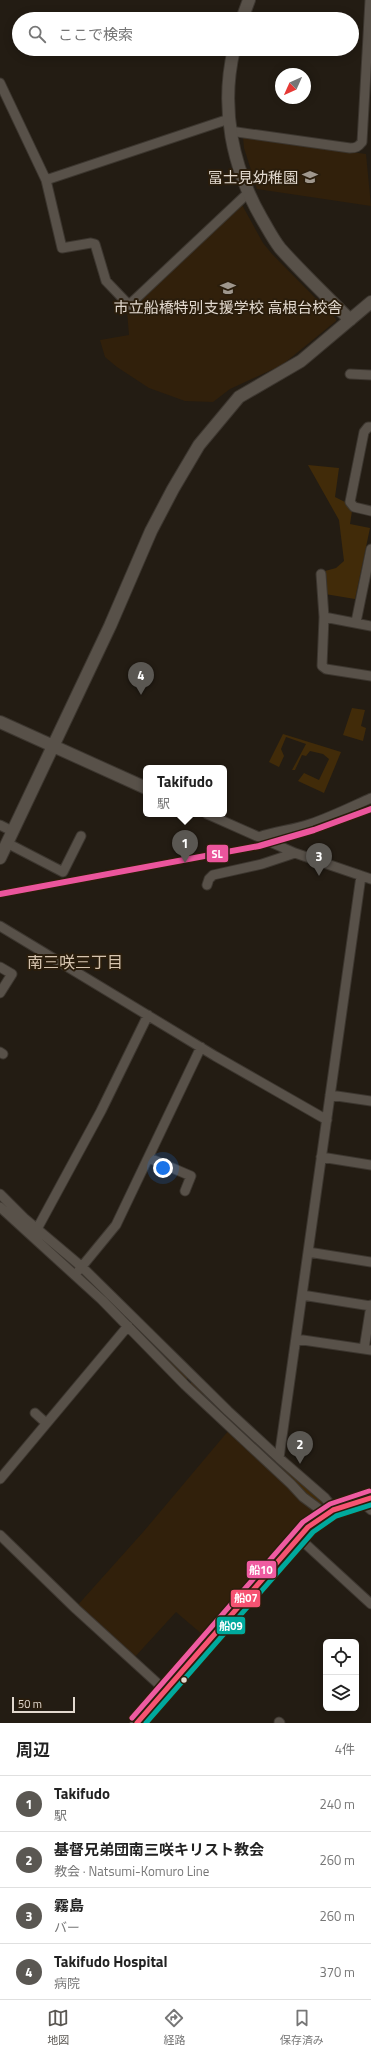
<!DOCTYPE html>
<html lang="ja">
<head>
<meta charset="utf-8">
<style>
  body { margin:0; font-family:"Titillium Web","Noto Sans JP",sans-serif; background:#f2f2f2; color:#222 }
  .controls { position:absolute; right:12px; bottom:12px; display:grid; overflow:hidden; border-radius:6px; box-shadow:0 2px 10px #0003 }
  .controls button { width:36px; height:36px; display:grid; place-items:center; padding:0; border:0; border-bottom:1px solid #e0e0e0; background:#fff; color:#222; font:20px sans-serif }
  .compass { position:absolute; left:275px; top:68px; width:36px; height:36px; border-radius:50%; background:#fff; box-shadow:0 2px 10px #0003; rotate:225deg }
  .scale { position:absolute; left:12px; bottom:10px; width:63px; box-sizing:border-box; padding-left:4px; border:2px solid #e2d9cf; border-top:0; font-size:11px; line-height:14px; white-space:nowrap; color:#e2d9cf; -webkit-text-stroke:3px #2a1d0c; paint-order:stroke }
  .you { position:absolute; left:163px; top:1168px; width:14px; height:14px; margin:-10px; border:3px solid #fff; border-radius:50%; background:#1a73e8; box-shadow:0 0 0 6px #1a73e833 }
  .badge { display:grid; place-items:center; width:26px; height:26px; border-radius:50%; background:#5a5752; color:#fff; font-size:13px; font-weight:700 }
  .pin { position:absolute; translate:-50% -33px; filter:drop-shadow(0 1px 2px #0008) }
  .pin::after { content:''; position:absolute; top:21px; width:14px; height:12px; background:inherit; clip-path:polygon(0 0,100% 0,50% 100%) }
  .popup { position:absolute; left:143px; top:765px; width:84px; height:52px; box-sizing:border-box; display:grid; place-content:center; border-radius:6px; background:#fff; filter:drop-shadow(0 1px 3px #0005); font-size:13px; white-space:nowrap; color:#767676 }
  .popup b { font-size:15px; color:#222 }
  .popup::after { content:''; position:absolute; left:50%; top:100%; margin-left:-8px; border:8px solid transparent; border-top-color:#fff }
  .list { margin:0; padding:0; list-style:none }
  h2 { display:flex; justify-content:space-between; align-items:center; height:52px; margin:0; padding:0 16px; font-size:17px }
  h2 small { font-size:13px; font-weight:400; color:#767676 }
  .list li { display:grid; grid-template-columns:26px 1fr auto; gap:12px; align-items:center; box-sizing:border-box; height:56px; padding:0 16px; border-top:1px solid #e0e0e0 }
  .list b { display:block; font-size:15px; white-space:nowrap }
  .list p { margin:0; font-size:13px; white-space:nowrap; color:#767676 }
  .list em { font-size:13px; font-style:normal; color:#767676 }
  .icon { flex:none; width:22px; height:22px; fill:none; stroke:currentColor; stroke-width:2; stroke-linecap:round; stroke-linejoin:round }
  .map { position:relative; flex:none; width:371px; height:1723px; overflow:hidden }
  .search { position:absolute; background:#fff; box-shadow:0 2px 10px #0003; left:12px; right:12px; top:12px; height:44px; display:flex; align-items:center; gap:10px; box-sizing:border-box; padding:0 14px; border-radius:22px; color:#767676; font-size:15px }
  .sheet { height:276px; background:#fff }
  nav { display:flex; justify-content:space-around; align-items:center; box-sizing:border-box; height:56px; border-top:1px solid #e0e0e0; background:#fff; font-size:11px; color:#767676 }
  nav a { display:grid; justify-items:center; gap:2px }
  nav .on { color:#5a5752 }
  .map>svg:first-child { display:block }
  .built { fill:#31200b }
  .green { fill:#412b09 }
  .lines { fill:none; stroke-linecap:round; stroke-linejoin:round }
  .minor-casing { stroke:#3c362f; stroke-width:11 }
  .tertiary-casing { stroke:#3c362f; stroke-width:14 }
  .secondary-casing { stroke:#3c362f; stroke-width:15 }
  .minor { stroke:#585149; stroke-width:9 }
  .tertiary { stroke:#585149; stroke-width:12 }
  .secondary { stroke:#5c5349; stroke-width:13 }
  .bus-1-casing { stroke:#2a1d0c; stroke-width:8 }
  .bus-2-casing { stroke:#2a1d0c; stroke-width:8 }
  .bus-3-casing { stroke:#2a1d0c; stroke-width:8 }
  .bus-1 { stroke:#f65372; stroke-width:5 }
  .bus-2 { stroke:#00a99d; stroke-width:5 }
  .bus-3 { stroke:#ef5ba1; stroke-width:5 }
  .rail-1-casing { stroke:#2a1d0c; stroke-width:9 }
  .rail-1 { stroke:#eb559c; stroke-width:6 }
  .bus-dot { fill:#e2d9cf; stroke:#2a1d0c; stroke-width:1.5 }
  .labels { text-anchor:middle; dominant-baseline:central; stroke-width:4; stroke-linejoin:round; paint-order:stroke }
  .poi-label { font-size:15px; fill:#e2d9cf; stroke:#2a1d0c; text-anchor:end }
  .neighbourhood-label { font-size:16px; fill:#d6c4af; stroke:#2a1d0c }
  .line-badge { stroke:#2a1d0c; stroke-width:1.5 }
  .badge-label { font-size:11px; text-anchor:middle; font-weight:bold; fill:#fff }
</style>
</head>
<body>
<div class="map">
<svg width="371" height="1723" viewBox="0 0 371 1723">
  <rect width="100%" height="100%" fill="#231c13"/>
  <path class="built" d="M243,137L366,154L371,206L257,189L244,148Z
    M241,203L263,243L272,254L336,319V321L282,365L230,389L213,402L185,401L149,388L117,367L105,357L100,340L129,335L127,311Z
    M229,1430L310,1506L312,1512L292,1530L203,1635L176,1612L133,1659L76,1607L144,1531Z"/>
  <path class="green" d="M308,465L339,468L335,497L347,503L352,511L350,524L370,528L355,599L325,594V571L336,568L344,561L339,520Z
    M352,708L365,710L361,726L366,728L363,741L343,735Z
    M283,734L341,752L324,793L298,781L304,773L319,780L329,759L323,754L310,751L306,756L302,755L295,770H292L306,744L286,737L281,749L284,756L279,767L269,762Z
    M143,1330L188,1377L186,1380L145,1341Z
    M192,1381L322,1500V1503L320,1506L313,1502L190,1384Z"/>
  <g class="lines">
    <defs>
      <path id="minor" d="M0,83L46,180L62,248L91,243L95,244L106,281L129,305L248,193
        M230,131L350,148C356,148 358,147 362,142L370,0
        M46,180L229,119
        M350,374L371,375
        M371,427H368L364,432L350,502L354,507L371,511
        M321,574L324,617L322,666L326,669L371,676
        M324,617L371,626
        M356,622L371,549
        M207,814L295,853L371,879
        M0,825L12,831
        M259,837C276,831 293,830 310,824C331,817 351,807 371,798
        M7,843L63,872L81,836
        M207,885L209,879L213,875L262,864L295,853
        M0,926L215,1056L327,1120
        M0,967L12,974L0,993
        M0,1052L3,1054
        M330,1095L371,1101
        M321,1157L371,1165
        M149,1158L191,1176L185,1191
        M0,1194L24,1218L82,1267L228,1411L279,1458L325,1498L329,1503L330,1511
        M0,1207L102,1300L185,1385L291,1484L303,1497L326,1514
        M37,1229L101,1111L148,1015
        M308,1252L371,1262
        M79,1270L116,1225L201,1047
        M302,1295L371,1306
        M296,1339L371,1350
        M364,1349L371,1305
        M35,1413L46,1423
        M279,1458L361,876
        M0,1479L128,1326
        M360,1500L371,1510
        M0,1535L76,1609L166,1691
        M298,1537L371,1604
        M279,1722L280,1723"/>
      <path id="tertiary" d="M242,19L249,0
        M234,49C220,108 232,167 262,219C268,229 273,239 280,248C302,273 327,296 350,320
        M0,722L146,788
        M0,858L110,626L151,531L173,489L199,445L239,397L301,361L371,302"/>
      <path id="secondary" d="M137,1723L308,1527L333,1510L371,1498"/>
    </defs>
    <use href="#minor" class="minor-casing"/>
    <use href="#tertiary" class="tertiary-casing"/>
    <use href="#secondary" class="secondary-casing"/>
    <use href="#minor" class="minor"/>
    <use href="#tertiary" class="tertiary"/>
    <use href="#secondary" class="secondary"/>
    <defs>
      <path id="bus-1" d="M137,1723L308,1527L333,1510L371,1498"/>
      <path id="bus-2" d="M146,1723L313,1532L336,1516L371,1505"/>
      <path id="bus-3" d="M132,1718L303,1522L330,1504L369,1491"/>
    </defs>
    <use href="#bus-1" class="bus-1-casing"/>
    <use href="#bus-2" class="bus-2-casing"/>
    <use href="#bus-3" class="bus-3-casing"/>
    <use href="#bus-1" class="bus-1"/>
    <use href="#bus-2" class="bus-2"/>
    <use href="#bus-3" class="bus-3"/>
    <defs>
      <path id="rail-1" d="M0,894L259,846L314,830L371,809"/>
    </defs>
    <use href="#rail-1" class="rail-1-casing"/>
    <use href="#rail-1" class="rail-1"/>
  </g>
  <defs>
    <symbol id="school-bare" viewBox="-9 -9 18 18"><path d="M0-5L7-2L0 1L-7-2ZM-4 1L0 2.5L4 1V4Q0 6-4 4Z" fill="#9f978d" stroke="#2a1d0c" stroke-width="2.5" paint-order="stroke"/></symbol>
  </defs>
  <g fill-rule="evenodd">
    <use href="#school-bare" x="299" y="166" width="22" height="22"/>
    <use href="#school-bare" x="217" y="277" width="22" height="22"/>
  </g>
  <circle class="bus-dot" cx="184" cy="1680" r="3.5"/>
  <g class="labels">
    <g class="poi-label">
      <text x="298" y="177">冨士見幼稚園</text>
      <text x="228" y="307" text-anchor="middle">市立船橋特別支援学校 高根台校舎</text>
    </g>
    <g class="neighbourhood-label">
      <text x="75" y="962">南三咲三丁目</text>
    </g>
  </g>
  <g class="line-badge">
    <rect x="206" y="844" width="23" height="19" rx="4" fill="#eb559c"/>
    <rect x="246" y="1560" width="31" height="19" rx="4" fill="#ef5ba1"/>
    <rect x="230" y="1589" width="31" height="19" rx="4" fill="#f65372"/>
    <rect x="216" y="1616" width="30" height="19" rx="4" fill="#00a99d"/>
  </g>
  <g class="badge-label">
    <text x="217" y="858">SL</text>
    <text x="261" y="1574">船10</text>
    <text x="246" y="1602">船07</text>
    <text x="231" y="1630">船09</text>
  </g>
</svg>
<div class="controls">
<button><svg class="icon" aria-label="locate" viewBox="0 0 24 24"><circle cx="12" cy="12" r="6"/><path d="M12 2v4M12 18v4M2 12h4M18 12h4"/></svg></button>
<button><svg class="icon" aria-label="layers" viewBox="0 0 24 24"><path d="M12 4l9 5-9 5-9-5zM3 14l9 5 9-5"/></svg></button>
</div>
<svg class="compass" viewBox="-18 -18 36 36"><path d="M0-13l5 13h-10z" fill="#e53935"/><path d="M0 13l5-13h-10z" fill="#767676"/></svg>
<div class="scale">50 m</div>
<div class="you"></div>
<div class="pin badge" style="left:185px;top:863px">1</div>
<div class="popup"><b>Takifudo</b>駅</div>
<div class="pin badge" style="left:300px;top:1464px">2</div>
<div class="pin badge" style="left:319px;top:876px">3</div>
<div class="pin badge" style="left:141px;top:695px">4</div>
<div class="search"><svg class="icon" aria-label="search" viewBox="0 0 24 24"><circle cx="10" cy="10" r="6"/><path d="M15 15l6 6"/></svg>ここで検索</div>
</div>
<section class="sheet">
<h2>周辺<small>4件</small></h2>
<ul class="list">
<li><span class="badge">1</span><div><b>Takifudo</b><p>駅</p></div><em>240 m</em></li>
<li><span class="badge">2</span><div><b>基督兄弟団南三咲キリスト教会</b><p>教会 · Natsumi-Komuro Line</p></div><em>260 m</em></li>
<li><span class="badge">3</span><div><b>霧島</b><p>バー</p></div><em>260 m</em></li>
<li><span class="badge">4</span><div><b>Takifudo Hospital</b><p>病院</p></div><em>370 m</em></li>
</ul>
</section>
<nav>
<a class="on"><svg class="icon" aria-label="map" viewBox="0 0 24 24"><path d="M3 6l6-2 6 2 6-2v14l-6 2-6-2-6 2zM9 4v14M15 6v14"/></svg>地図</a>
<a><svg class="icon" aria-label="directions" viewBox="0 0 24 24"><path d="M12 3l9 9-9 9-9-9zM9 14v-3h6M13 9l2 2-2 2"/></svg>経路</a>
<a><svg class="icon" aria-label="saved" viewBox="0 0 24 24"><path d="M7 4h10v16l-5-4-5 4z"/></svg>保存済み</a>
</nav>
</body>
</html>
